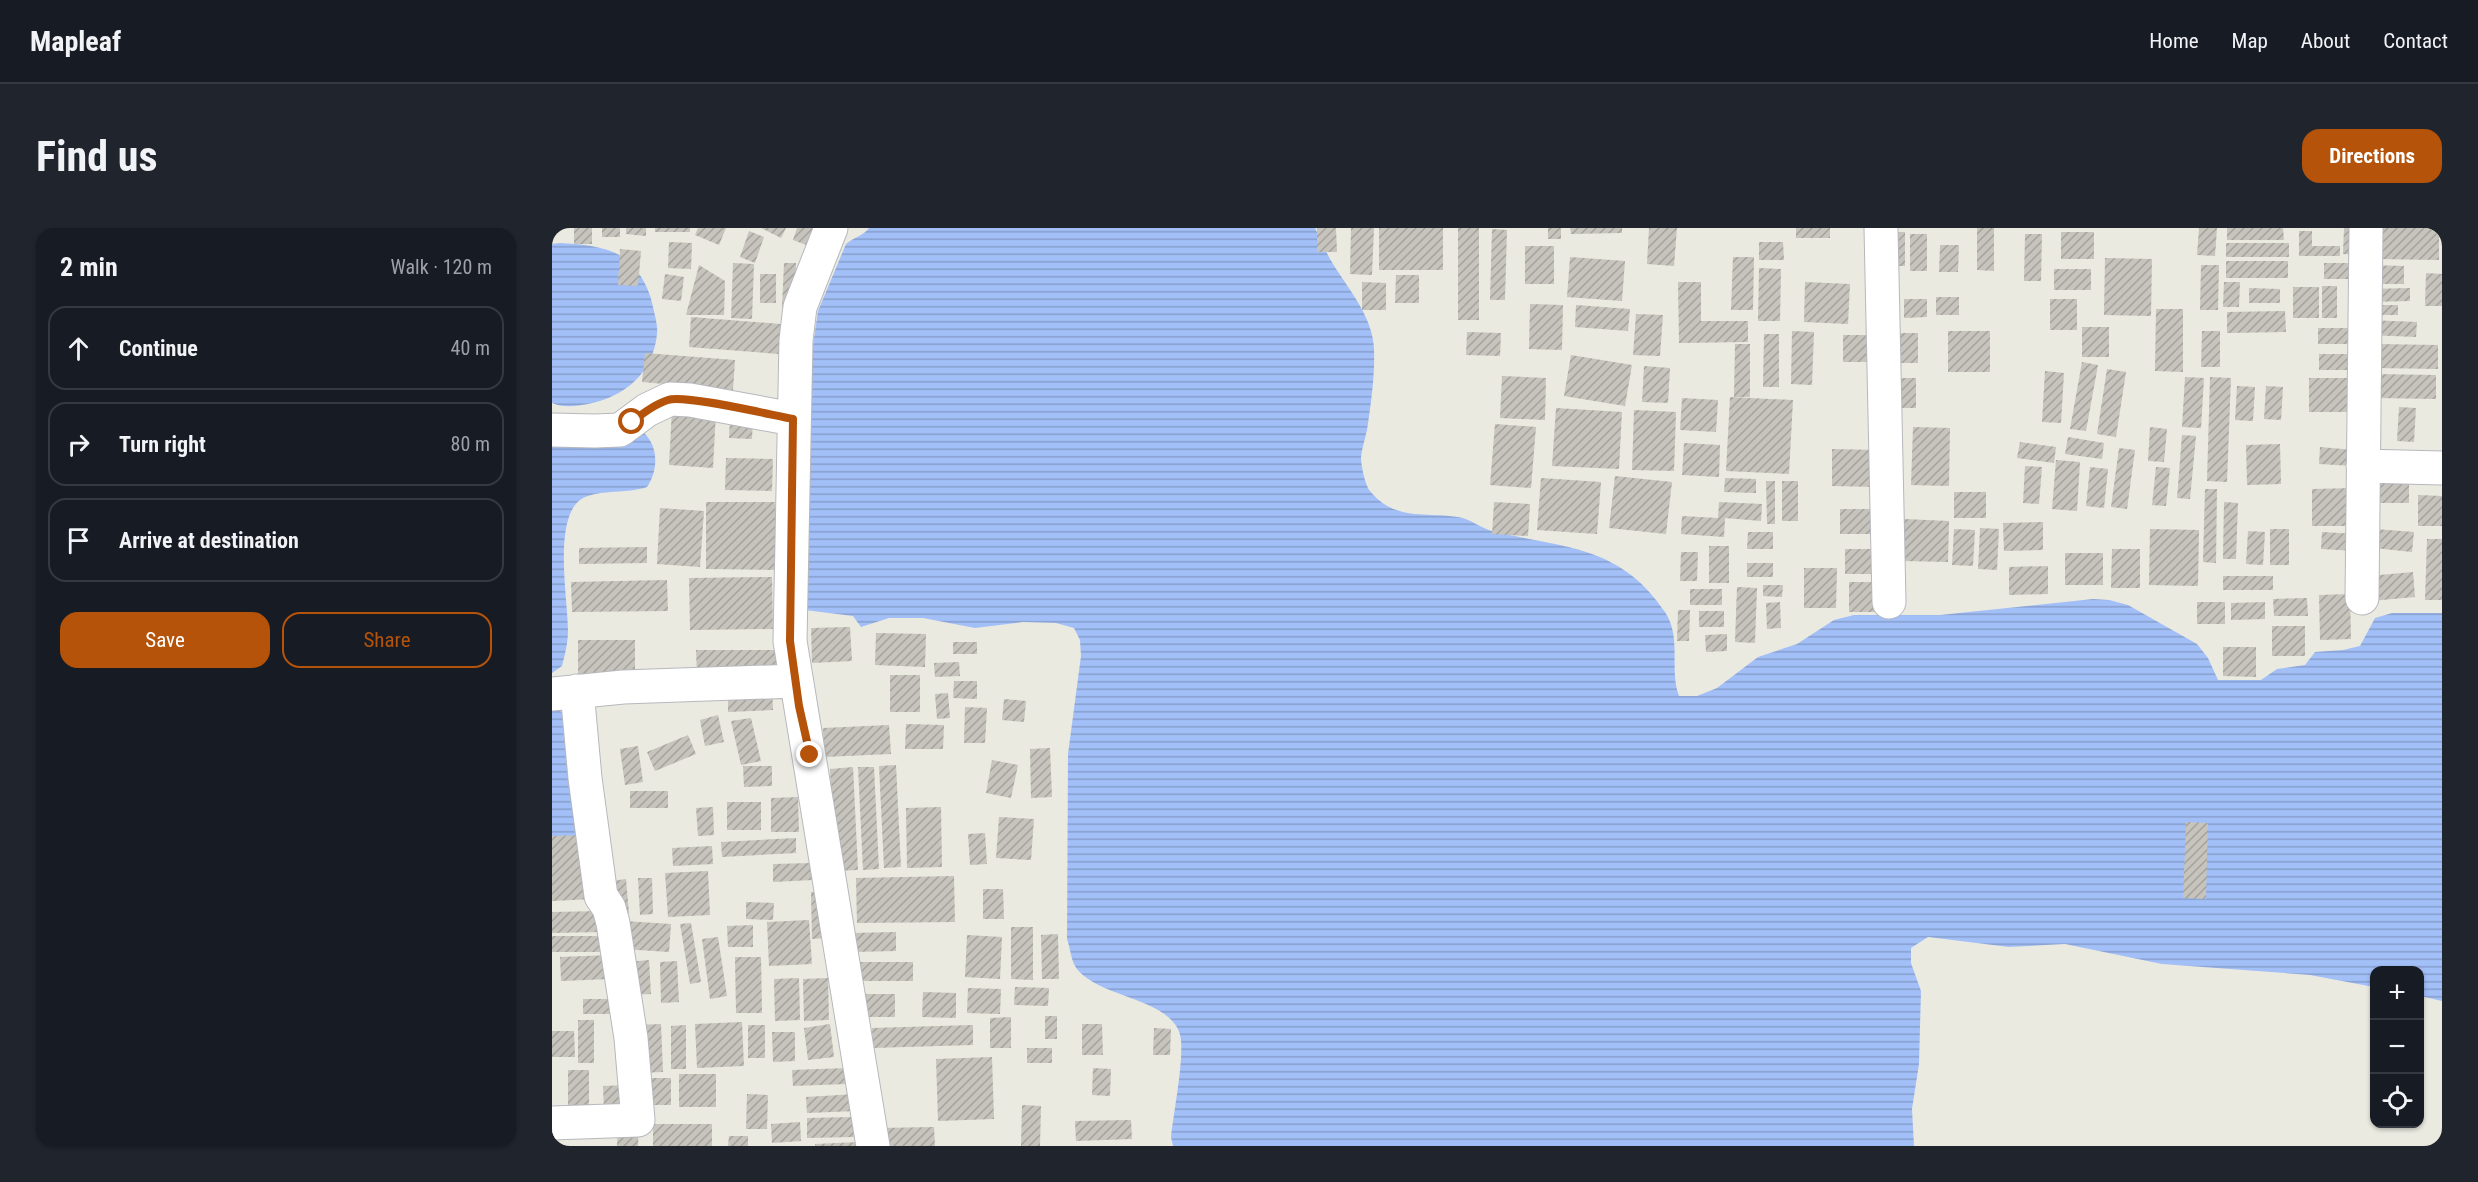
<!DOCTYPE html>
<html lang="en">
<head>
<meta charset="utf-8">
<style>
  body { margin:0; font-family:"Roboto Condensed",sans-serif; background:#20242c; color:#f1f3f6 }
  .controls { position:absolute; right:18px; bottom:18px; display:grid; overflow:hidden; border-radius:12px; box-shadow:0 2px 4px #0004 }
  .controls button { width:54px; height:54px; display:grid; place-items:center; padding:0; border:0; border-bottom:2px solid #363941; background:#171b24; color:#f1f3f6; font:30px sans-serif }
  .stop { position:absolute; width:18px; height:18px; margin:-14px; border:4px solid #b45309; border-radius:50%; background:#fff }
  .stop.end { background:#b45309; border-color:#fff; box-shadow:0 2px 6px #0008 }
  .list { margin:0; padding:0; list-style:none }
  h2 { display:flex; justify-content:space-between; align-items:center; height:78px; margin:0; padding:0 24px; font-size:26px }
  h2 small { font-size:20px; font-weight:400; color:#9ea1a6 }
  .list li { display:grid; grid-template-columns:39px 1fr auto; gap:18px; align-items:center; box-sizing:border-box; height:84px; margin:0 12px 12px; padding:0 12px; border:2px solid #363941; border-radius:18px }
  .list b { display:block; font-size:22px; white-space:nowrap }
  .list em { font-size:20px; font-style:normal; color:#9ea1a6 }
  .actions { display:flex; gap:12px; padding:18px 24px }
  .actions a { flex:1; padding:14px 0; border:2px solid #b45309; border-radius:18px; text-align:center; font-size:21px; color:#b45309 }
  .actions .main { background:#b45309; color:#fff }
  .icon { flex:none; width:33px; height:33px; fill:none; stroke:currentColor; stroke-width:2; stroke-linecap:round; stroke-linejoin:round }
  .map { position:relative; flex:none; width:1890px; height:918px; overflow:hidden; border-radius:18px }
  header { display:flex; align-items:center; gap:36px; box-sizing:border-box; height:84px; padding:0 30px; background:#171b24; border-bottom:2px solid #363941 }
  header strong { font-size:28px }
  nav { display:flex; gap:33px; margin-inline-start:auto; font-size:21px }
  .intro { display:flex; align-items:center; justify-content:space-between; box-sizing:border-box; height:144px; padding:0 36px }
  h1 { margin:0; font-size:42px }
  .button { padding:15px 27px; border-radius:18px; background:#b45309; color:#fff; font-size:21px; font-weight:700 }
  main { display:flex; gap:36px; padding:0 36px }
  aside { flex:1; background:#171b24; border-radius:18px; box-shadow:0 2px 4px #0004 }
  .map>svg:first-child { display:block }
  .water { fill:url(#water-rules) }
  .building { fill:url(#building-hatch) }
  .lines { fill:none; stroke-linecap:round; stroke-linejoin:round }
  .street-casing { stroke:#b7b8be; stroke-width:35 }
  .street { stroke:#fff; stroke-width:33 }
  .route { stroke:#b45309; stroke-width:8 }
</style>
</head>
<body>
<header>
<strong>Mapleaf</strong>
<nav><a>Home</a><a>Map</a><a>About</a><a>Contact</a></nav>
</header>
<div class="intro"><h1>Find us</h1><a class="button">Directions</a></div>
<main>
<aside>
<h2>2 min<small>Walk · 120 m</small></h2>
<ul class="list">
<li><svg class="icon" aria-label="ahead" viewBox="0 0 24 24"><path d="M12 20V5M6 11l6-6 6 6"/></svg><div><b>Continue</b></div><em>40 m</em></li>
<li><svg class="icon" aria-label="right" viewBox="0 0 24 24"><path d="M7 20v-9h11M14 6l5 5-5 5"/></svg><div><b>Turn right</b></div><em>80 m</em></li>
<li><svg class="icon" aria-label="arrive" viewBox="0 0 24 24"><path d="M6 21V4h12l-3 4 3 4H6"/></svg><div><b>Arrive at destination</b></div></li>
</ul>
<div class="actions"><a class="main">Save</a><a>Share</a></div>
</aside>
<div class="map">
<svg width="1890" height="918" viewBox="0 0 1890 918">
  <defs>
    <pattern id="water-rules" width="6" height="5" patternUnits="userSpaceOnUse" patternTransform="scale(1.5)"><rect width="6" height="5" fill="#a2bff8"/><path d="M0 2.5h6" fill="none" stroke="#879ecc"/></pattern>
    <pattern id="building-hatch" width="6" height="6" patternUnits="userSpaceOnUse" patternTransform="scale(1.5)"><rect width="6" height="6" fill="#c6c4bc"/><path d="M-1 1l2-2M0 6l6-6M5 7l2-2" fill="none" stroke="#a4a29c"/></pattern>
  </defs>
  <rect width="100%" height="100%" fill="#eaeae0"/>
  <path class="water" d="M317,0H763C769,12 774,25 781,36C797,62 821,89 822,121C823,148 819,176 815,202C813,211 810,220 809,229C809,237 813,257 818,263C842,293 873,284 906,289C919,291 930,301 943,304C1014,320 1069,318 1113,384C1130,410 1117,441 1127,468H1145L1165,460L1206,429L1245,416L1282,392L1302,387H1388L1541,371L1557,372L1576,377L1645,416L1656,430L1666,452H1709L1725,441L1753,437L1763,424L1791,422L1808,418L1823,390L1840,385H1890V773L1868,768V742H1822V759L1758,747L1610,736L1513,716L1457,719L1376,709L1359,720V735L1369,763L1367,836L1360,881L1362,918H621L619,909C622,882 631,838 629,812C625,769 543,771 523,738C519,731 518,719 515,711L516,526L529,428L528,412L522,400L504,395L471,394L423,400L371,390H337L309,399L301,388L253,382L257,144L266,83L294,16C302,9 311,8 317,0Z
    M8,15C28,16 53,18 71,29C86,39 98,61 101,79C103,88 106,98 105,106C101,145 73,169 36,176C25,178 11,180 0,175V16Z
    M83,205H92C107,219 106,243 95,259C75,266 50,261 31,270C0,287 16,371 16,402C16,415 13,426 10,438L0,445V210Z
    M0,481L14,485L26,614L0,665Z"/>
  <path class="building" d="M22,0H40V16H22Z
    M50,0H68V9H50Z
    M74,0H94V8L74,6Z
    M103,0H138V4H103Z
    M146,0H174L167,17L143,7Z
    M209,0H234L229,10Z
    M245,0H268L262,20L241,12Z
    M765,0H784L785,24H765Z
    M799,0H822L820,47L798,46Z
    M827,0H891V42H827Z
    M906,0H927V92H906Z
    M996,0H1009V11H996Z
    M1018,0H1070V5L1019,6Z
    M1097,0H1125L1122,38L1095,36Z
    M1244,0H1278V10H1244Z
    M1425,0H1442V43L1425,42Z
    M1647,0H1665L1663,28L1645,27Z
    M1675,0H1731L1732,12H1675Z
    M1792,0H1807L1806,27L1791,26Z
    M1822,0H1887V32L1822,31Z
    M940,1L955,2L953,72H938Z
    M197,3L212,9L203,35L188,29Z
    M1747,3H1760V18H1788V28H1747Z
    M1338,4H1353V38H1337Z
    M1509,4H1542V31H1509Z
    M1358,6H1375V43H1358Z
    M1473,6H1490L1489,53H1472Z
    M117,14L140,15L139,41L116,40Z
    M1207,14H1231L1232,32H1207Z
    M1674,15H1737V29H1674Z
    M1388,17H1407L1406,44H1387Z
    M973,18H1002V56H973Z
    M68,21L89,23L86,58L66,57Z
    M1018,29L1073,33L1070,73L1015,69Z
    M1181,29H1202L1201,82H1179Z
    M1553,30L1600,31L1599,88L1552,87Z
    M1674,33H1736V50H1674Z
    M181,35L202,36L200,91L179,90Z
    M232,35H244L243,81L230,80Z
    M1772,35H1807V51H1772Z
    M147,37L173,53L172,87H134Z
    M1649,37H1667L1666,82H1648Z
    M1818,37L1852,38V56H1818Z
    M1207,40L1229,41L1228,93H1206Z
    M1502,41H1539V62H1502Z
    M1874,45L1890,46V78H1873Z
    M113,46L132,49L129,73L110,71Z
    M208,46H224V75H208Z
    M844,47H867V75H843Z
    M810,54L834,55V82H810Z
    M1126,54H1149V93H1196V114L1127,115Z
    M1253,54L1298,56L1296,96L1252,94Z
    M1672,54H1688L1687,79H1671Z
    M1770,58H1785V90H1770Z
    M1741,59H1767V90H1741Z
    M1697,60L1728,61V75H1697Z
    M1858,60V73L1819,74V61Z
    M1384,69H1407V87H1384Z
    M1352,71H1375V89L1352,90Z
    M1498,71H1525V102H1498Z
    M978,76L1011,77L1010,122L977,121Z
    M1024,77L1078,81L1076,103L1023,99Z
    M1818,77H1846V87H1818Z
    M1604,81H1631V144L1603,143Z
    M1733,83L1734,104L1675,105V84Z
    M1084,86L1111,87L1108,128L1081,127Z
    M139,89L229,96L227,126L137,119Z
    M1816,92L1865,94L1864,109L1815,107Z
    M1530,99H1557V129H1530Z
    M1766,100H1801V116H1766Z
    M1240,103L1262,104L1260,157L1239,156Z
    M1396,103H1438V144H1396Z
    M1650,103H1668V139H1649Z
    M915,104L949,105L948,128L914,127Z
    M1339,105H1366V135H1339Z
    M1212,106H1227V159H1211Z
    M1291,107H1318V134H1291Z
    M1183,116H1198V169H1182Z
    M1826,116L1886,117V141L1825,140Z
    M93,125L183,132L181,162L90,154Z
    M1767,126H1802V142H1767Z
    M1019,127L1080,137L1073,178L1012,168Z
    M1530,134L1546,137L1534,203L1518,201Z
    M1092,138L1118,140L1116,175L1090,174Z
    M1555,141L1574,144L1564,209L1545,206Z
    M1493,143L1512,145L1509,195L1490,194Z
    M1823,146L1884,147V171L1823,170Z
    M950,148L994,150L993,192L948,190Z
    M1633,149L1652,150L1649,200L1630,199Z
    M1658,149L1679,150L1675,254L1655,253Z
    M1338,150H1364V180H1338Z
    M1757,150H1802L1801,184H1757Z
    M1685,158L1703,159L1701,193L1683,192Z
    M1714,158L1731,159L1729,192L1712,191Z
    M1178,169L1241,172L1237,246L1174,243Z
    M1130,170L1166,172L1164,204L1128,202Z
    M1847,179L1864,180L1862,214L1845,213Z
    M1004,180L1070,184L1067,241L1000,238Z
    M120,181L164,184L161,240L117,237Z
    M1082,182L1124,184L1122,243L1080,242Z
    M178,189L201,190L200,211L177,210Z
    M943,196L984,199L979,260L938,257Z
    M1361,199L1398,200L1397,258L1359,257Z
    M1598,199L1615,201L1612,234L1596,233Z
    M1630,207L1644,208L1638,271L1625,270Z
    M1516,209L1552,215L1550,231L1513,226Z
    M1468,214L1504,219L1502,235L1465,230Z
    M1132,215L1168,217L1167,249L1130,247Z
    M1728,216L1729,256L1695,257L1694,217Z
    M1768,219L1802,222L1801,238L1767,236Z
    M1567,220L1583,222L1575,281L1559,279Z
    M1280,221L1325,222V259L1280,258Z
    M174,230L221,231L220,263L173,262Z
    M1504,232L1528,234L1525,283L1500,281Z
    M1473,238L1490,239L1487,276L1471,275Z
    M1538,239L1556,241L1552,280L1534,278Z
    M1604,239L1618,240L1614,278L1600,277Z
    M1063,248L1120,254L1114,306L1057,300Z
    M989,250L1049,254L1045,306L985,302Z
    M1173,250L1204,251V265L1172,264Z
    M1214,253H1223V296H1215Z
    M1230,253H1246V293H1230Z
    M1824,256H1857V275H1824Z
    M1802,260V298H1760V261Z
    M1653,261H1665L1664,335L1651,334Z
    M1402,264H1434V290H1402Z
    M1866,267L1890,268V298H1866Z
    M154,274H223V342L154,341Z
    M942,274L978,276L976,308L940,306Z
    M1167,274L1210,276L1209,293L1173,290L1172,309L1129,306L1130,288L1166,290Z
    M1672,274L1686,275L1684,331H1671Z
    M108,280L152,283L148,339L105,336Z
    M1288,281H1320V306H1288Z
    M1352,291L1397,293L1396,334L1351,333Z
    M1491,294V322L1452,323L1451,295Z
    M1428,300L1447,301L1445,342L1426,341Z
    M1402,301L1423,302L1421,338L1400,337Z
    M1598,301L1647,302L1646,358L1597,357Z
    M1718,301H1737V337H1718Z
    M1823,301L1862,304L1860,324L1822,320Z
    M1696,303L1713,304L1711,337L1694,336Z
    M1196,304H1221V321H1195Z
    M1770,304L1804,306L1803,323L1769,321Z
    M1875,311H1890V372H1873Z
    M1157,318H1177V355H1157Z
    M95,319V335L27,336V320Z
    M1293,321H1324V346H1293Z
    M1560,321H1588V360H1559Z
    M1129,324H1146L1145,353H1128Z
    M1513,325H1551V357H1513Z
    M1195,335H1221V349H1195Z
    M1496,338V366L1457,367V339Z
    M1252,340H1285L1284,380H1252Z
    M1861,344L1863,369L1819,373L1817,348Z
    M1671,348H1721V362H1671Z
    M220,349L221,401L138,402L137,350Z
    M115,352L116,383L20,384L19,354Z
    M1297,354H1324V384H1297Z
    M1211,357H1231L1230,369L1211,368Z
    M1185,359L1205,360L1203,415L1183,414Z
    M1138,361H1170V377H1138Z
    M1798,366L1799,411L1768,412L1767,367Z
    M1755,370L1756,388H1722L1721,371Z
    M1228,374L1229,400L1215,401L1214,375Z
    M1645,374H1673V396H1645Z
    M1713,374V391L1679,392V375Z
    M1126,382H1138L1137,413H1125Z
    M1147,383H1172V399H1147Z
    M1720,398H1753V428H1720Z
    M298,399L300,433L260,435L259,400Z
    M324,405L374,406L373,439L323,437Z
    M1175,406V423L1154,424L1153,407Z
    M26,412H83V453H26Z
    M401,414H425V426H401Z
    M1671,419H1704V449L1671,448Z
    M144,422H225V447H145Z
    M407,434L408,448L383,449L382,435Z
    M338,447H368V484H338Z
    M402,453H425V471L401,470Z
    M220,460L221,482L176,484V461Z
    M396,465L398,490L385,491L383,466Z
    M452,471L474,473L472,494L450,492Z
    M413,479L435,480L433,515H412Z
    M166,487L172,514L153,518L148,492Z
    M199,490L209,533L189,537L179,493Z
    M354,496L392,497L391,521H353Z
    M337,497L339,526L272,529L271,500Z
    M136,507L144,526L103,543L95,524Z
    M86,518L91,554L73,557L68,521Z
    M498,520L500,569L479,570L478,521Z
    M440,532L466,537L459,570L434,565Z
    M344,537L349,639L332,640L327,538Z
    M191,538H220V558L192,559Z
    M301,539L306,642L283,643L278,541Z
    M306,539H322L327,641L311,642Z
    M78,563H116V580H78Z
    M246,569L247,604H219V570Z
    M175,574H209V602H175Z
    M161,579L162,607L146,608L144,580Z
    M389,579L390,639L355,640L354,580Z
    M447,589L482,591L479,632L444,630Z
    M1634,594L1656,595L1654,671L1631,670Z
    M433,605L435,636L418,637L416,606Z
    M38,607L41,671L0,673V608Z
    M244,610V625L170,629L169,614Z
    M160,618L161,636L121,638L120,620Z
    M260,635L261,652L221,654V636Z
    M156,643L158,687L116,689L113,645Z
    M402,648L403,694L305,695L304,650Z
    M86,650H100L101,686L88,687Z
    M74,651L77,685L63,687L60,653Z
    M431,661H451L452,691H431Z
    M259,664H274V710L260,711Z
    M194,674L222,675L221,692L194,691Z
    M51,683V704L0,705V684Z
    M257,692L260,736L217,738L215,694Z
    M72,693L119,696L117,724L70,721Z
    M139,695L149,754L138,756L128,696Z
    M201,697V719H176L175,698Z
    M459,699H481V752L459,751Z
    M344,704V723L300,724L299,705Z
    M506,706L507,751H490L489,707Z
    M415,707L450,709L448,751L413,749Z
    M0,708H49V724H0Z
    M166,709L175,768L158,771L150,711Z
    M59,727V751L9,753L8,729Z
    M183,729H209L210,785H184Z
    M97,732L99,766L78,767L76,734Z
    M125,733L127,774L109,775L108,734Z
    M306,734H361V753H306Z
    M247,750L248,792L223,793L222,751Z
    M276,750L277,792L252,793L251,751Z
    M463,759L497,760L496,778L462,777Z
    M416,760L449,761L448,786L415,785Z
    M371,764L404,765V790L370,789Z
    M313,766H343V789H313Z
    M31,771H64V786H31Z
    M493,788H505V811H493Z
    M459,789V820H438V790Z
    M26,792H42V835H26Z
    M190,794L192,838L145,840L143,796Z
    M109,796L111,844L87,845L86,797Z
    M278,796L282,829L256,832L252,800Z
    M530,796H550L551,827H530Z
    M134,797V841H119V798Z
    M196,797H213V830H196Z
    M421,797V817L321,820L320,800Z
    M602,800L619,801L618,827H601Z
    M0,803H22L23,829H0Z
    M220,804H243V833L221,834Z
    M475,820H500V835H475Z
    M440,829L442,891L386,893L384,831Z
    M295,840V856L241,858L240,842Z
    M541,840L559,841L558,868L540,867Z
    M16,842H37V877H16Z
    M127,846H164V879H127Z
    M90,850H119V877H90Z
    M76,857V883L52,884L51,858Z
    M195,866L216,867L215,901H194Z
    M304,866L305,883L255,885L254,869Z
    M470,877L489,878L488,918H469Z
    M301,889L302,909L255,910V890Z
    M579,892L580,911L524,913L523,893Z
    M248,894L249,913L220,915L219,896Z
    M101,896H160V918H101Z
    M66,898H87L86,918H65Z
    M382,899L383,918H329L328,900Z
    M177,908H196V918H176Z
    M307,914V918H263V916Z"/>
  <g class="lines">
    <defs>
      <path id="street" d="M279,0L248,79L244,112L238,413L321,918
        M1329,0L1337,374
        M0,202L43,203L68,202L95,182L118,171L138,172L241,191
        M1811,238L1890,240
        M1810,370L1814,0
        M0,466L71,459L243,453
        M0,895L86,892L79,810L61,695L57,680L49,668L33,550L25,463"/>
    </defs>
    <use href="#street" class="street-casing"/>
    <use href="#street" class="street"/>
  </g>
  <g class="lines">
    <path class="route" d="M80,194C91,185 103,176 116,172C132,166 219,187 241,191L238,413L247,478L258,527"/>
  </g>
</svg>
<div class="controls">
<button>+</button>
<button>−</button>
<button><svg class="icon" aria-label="locate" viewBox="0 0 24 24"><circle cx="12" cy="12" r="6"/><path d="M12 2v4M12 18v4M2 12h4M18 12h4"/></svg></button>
</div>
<div class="stop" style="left:80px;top:194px"></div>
<div class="stop end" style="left:258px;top:527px"></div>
</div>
</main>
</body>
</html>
